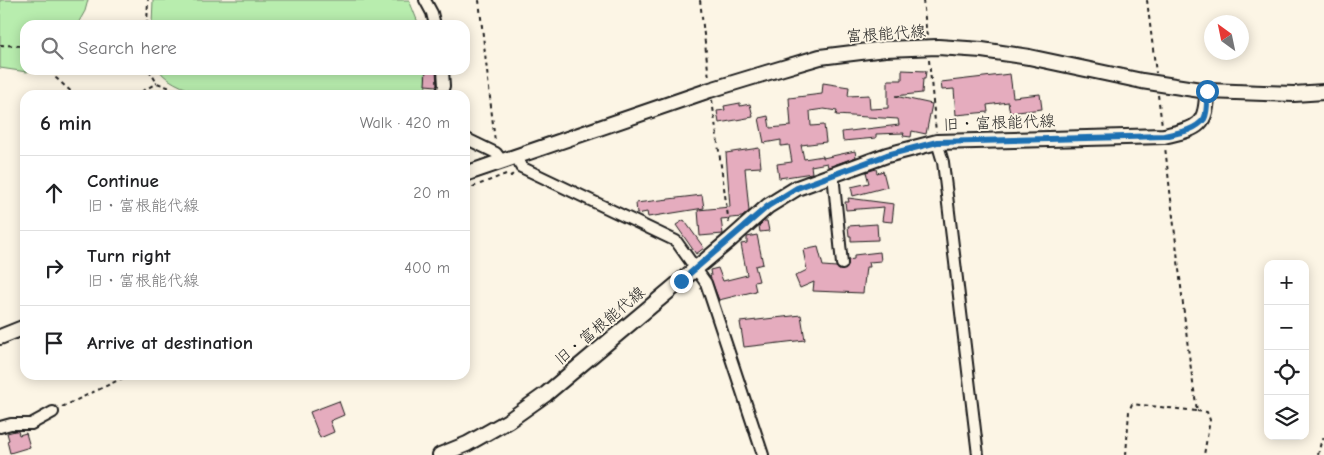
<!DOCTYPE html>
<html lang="en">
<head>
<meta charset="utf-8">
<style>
  body { margin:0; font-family:"Comic Neue","Klee One",sans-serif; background:#f6f6f6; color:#202124 }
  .controls { position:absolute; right:15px; bottom:15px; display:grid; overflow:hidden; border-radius:10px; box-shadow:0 2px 12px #0003 }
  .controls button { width:45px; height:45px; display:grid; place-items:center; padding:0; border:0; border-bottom:1px solid #e0e0e0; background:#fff; color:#202124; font:25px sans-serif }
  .compass { position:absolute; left:1204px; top:15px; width:45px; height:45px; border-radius:50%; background:#fff; box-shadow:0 2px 12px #0003; rotate:327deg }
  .stop { position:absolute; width:15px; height:15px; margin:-11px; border:4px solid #1f6fb2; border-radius:50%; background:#fff }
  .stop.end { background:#1f6fb2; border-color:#fff; box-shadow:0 1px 5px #0008 }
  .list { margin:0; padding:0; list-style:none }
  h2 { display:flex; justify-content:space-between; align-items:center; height:65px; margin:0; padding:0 20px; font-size:21px }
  h2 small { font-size:16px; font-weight:400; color:#757577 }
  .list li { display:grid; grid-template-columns:32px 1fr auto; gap:15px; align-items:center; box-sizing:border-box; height:75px; padding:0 20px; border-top:1px solid #e0e0e0 }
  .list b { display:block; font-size:19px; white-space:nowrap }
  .list p { margin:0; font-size:16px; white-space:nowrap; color:#757577 }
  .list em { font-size:16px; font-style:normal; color:#757577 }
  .icon { flex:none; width:28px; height:28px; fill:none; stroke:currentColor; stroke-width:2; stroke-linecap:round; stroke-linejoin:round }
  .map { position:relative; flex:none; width:1324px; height:455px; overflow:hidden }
  .search { position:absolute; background:#fff; box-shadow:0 2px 12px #0003; left:20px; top:20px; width:450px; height:55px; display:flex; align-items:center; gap:12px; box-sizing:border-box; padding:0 18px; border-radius:15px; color:#757577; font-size:19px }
  .panel { position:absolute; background:#fff; box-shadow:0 2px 12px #0003; left:20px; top:90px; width:450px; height:290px; border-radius:15px }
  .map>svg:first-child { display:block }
  .green { fill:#b8edae; stroke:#6a8465 }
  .building { fill:#e5acbe; stroke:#1c1c1c }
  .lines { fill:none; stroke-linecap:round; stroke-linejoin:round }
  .street-casing { stroke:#1c1c1c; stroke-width:14 }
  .secondary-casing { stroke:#1c1c1c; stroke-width:18 }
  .path { stroke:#1c1c1c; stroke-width:2; stroke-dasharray:4 4; stroke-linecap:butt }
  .street { stroke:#fcf5e5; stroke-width:10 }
  .secondary { stroke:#fcf5e5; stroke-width:14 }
  .route { stroke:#1f6fb2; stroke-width:6 }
  .labels { text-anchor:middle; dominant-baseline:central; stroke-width:4; stroke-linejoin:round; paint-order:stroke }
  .street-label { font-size:16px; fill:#1c1c1c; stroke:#fcf5e5 }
</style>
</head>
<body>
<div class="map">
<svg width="1324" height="455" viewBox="0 0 1324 455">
  <rect width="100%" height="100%" fill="#fcf5e5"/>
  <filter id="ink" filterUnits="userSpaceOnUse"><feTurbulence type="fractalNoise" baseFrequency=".02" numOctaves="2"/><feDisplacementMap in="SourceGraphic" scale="10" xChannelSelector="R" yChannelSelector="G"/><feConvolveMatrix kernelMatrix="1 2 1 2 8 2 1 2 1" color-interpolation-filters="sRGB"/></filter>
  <g filter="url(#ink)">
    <path class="green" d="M0,0H88L85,11L77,25H25V70H31L27,72L0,68Z
      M153,0H409L419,25H152Z
      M159,70H425L426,93L425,95H209C194,92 168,84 159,70Z"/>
    <path class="building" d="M426,70H436L437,86L425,85Z
      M902,70L926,71L925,79H923L922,93L895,96L932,104L926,134L912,131L911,137L903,136L904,133L876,134V138L843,141L842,132L899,125L898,119L836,115L837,111L824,109L810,111L811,126L824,125L826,142L801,145L804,159L823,156V158L855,151L856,157L828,167L827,163L811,166L812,173L779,178L777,164L792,162L789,145L781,146V140L764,143L759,118L768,116L770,128L791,126L789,98L822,94L823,83L849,87L848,96L869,95L870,109L888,108V80H902Z
      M1010,74L1013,97L1040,94L1042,109L1010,113L1008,102L987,105L988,112L956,115L954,89L942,90L941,82Z
      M740,103V106L750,104L753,117L719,123L717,111L725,110L724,106Z
      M759,148L761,167L745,168L749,211L742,217L721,219L723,234L700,236L698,210L730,207L726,153Z
      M876,169L877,173L883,171L887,187L853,196L851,187L869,183L866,172Z
      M702,195L704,208L648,217L647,212L637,214L636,203Z
      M848,198L894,204L892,222L882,221L884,207L846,210L845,202H849Z
      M684,220L704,248L696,254L676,225Z
      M764,221H767L769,231L760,232L759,226Z
      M877,224L878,240L851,241V236H849L848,226Z
      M757,235L763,264L755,266L759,281L754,282L756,291L719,300L710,277L711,276L710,270L718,268L723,281L747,275L741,244L747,243V237Z
      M818,247L823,266L836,267L840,270L846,269L848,266V260L854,259V255L880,252L881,261L869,262L870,267H866L863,293L813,291L814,282L800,288L795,276L807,270L803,250Z
      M801,315L805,340L744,347L740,322Z
      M339,401L344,415L330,421L334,432L320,438L310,412Z
      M15,431H18L19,435L26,433L30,447L10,453L7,441L9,440L7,433Z"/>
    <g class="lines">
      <defs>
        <path id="street" d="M425,0L432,13L435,25
          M441,95L444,86L443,70
          M465,138L496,153L502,161
          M937,142L943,162L978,455
          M517,156L521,167L676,241L706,283L763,455
          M833,174L842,264
          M0,427L11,424H31L53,412"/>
        <path id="secondary" d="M465,174L710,90L766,73L820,57L885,49L938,47L982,50L1029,57L1142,81L1207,91L1294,94L1324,92
          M0,337L25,327
          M440,455L467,444L508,421L546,394L731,239L768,206L797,188L887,155L937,142L1164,136C1196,128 1207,128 1207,91"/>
      </defs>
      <use href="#street" class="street-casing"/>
      <use href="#secondary" class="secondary-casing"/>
      <path class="path" d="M479,0L495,142
        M700,0L709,78
        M923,0L927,37
        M1147,0L1156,73
        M147,25L148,0
        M0,45L25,46
        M929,60L936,132
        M53,70L56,78L75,95
        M149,70L157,83L189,95
        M135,95L157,83
        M1158,95L1162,125
        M712,100L729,224
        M465,190L506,174L511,176L514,173
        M62,407L129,375
        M1197,411L1207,412L1210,420L1204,455
        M1126,455L1129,411L1132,404L1197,411L1188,348L1165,147
        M1318,455L1321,442L1324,438"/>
      <use href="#street" class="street"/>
      <use href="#secondary" class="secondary"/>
    </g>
  </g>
  <g class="lines" filter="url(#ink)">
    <path class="route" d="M681,281L768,206L797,188L887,155L937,142L1164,136C1177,133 1195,131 1204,119C1208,112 1207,99 1207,91"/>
  </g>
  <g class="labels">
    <g class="street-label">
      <text transform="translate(886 34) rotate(-4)">富根能代線</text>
      <text transform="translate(999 123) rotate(-2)">旧・富根能代線</text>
      <text transform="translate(600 326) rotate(-40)">旧・富根能代線</text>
    </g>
  </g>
</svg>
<div class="controls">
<button>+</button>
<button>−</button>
<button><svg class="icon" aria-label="locate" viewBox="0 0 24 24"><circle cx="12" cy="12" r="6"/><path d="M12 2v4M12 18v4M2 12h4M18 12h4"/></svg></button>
<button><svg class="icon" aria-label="layers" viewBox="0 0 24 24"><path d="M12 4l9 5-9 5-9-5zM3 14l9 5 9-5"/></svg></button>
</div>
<svg class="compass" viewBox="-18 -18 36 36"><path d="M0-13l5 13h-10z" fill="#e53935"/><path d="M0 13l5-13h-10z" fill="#757577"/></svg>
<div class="stop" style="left:1207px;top:91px"></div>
<div class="stop end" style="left:681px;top:281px"></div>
<div class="search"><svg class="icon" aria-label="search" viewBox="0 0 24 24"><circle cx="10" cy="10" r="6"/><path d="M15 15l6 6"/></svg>Search here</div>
<section class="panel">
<h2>6 min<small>Walk · 420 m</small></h2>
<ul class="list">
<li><svg class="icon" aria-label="ahead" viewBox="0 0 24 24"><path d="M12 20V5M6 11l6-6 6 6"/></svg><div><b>Continue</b><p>旧・富根能代線</p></div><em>20 m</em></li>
<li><svg class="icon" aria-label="right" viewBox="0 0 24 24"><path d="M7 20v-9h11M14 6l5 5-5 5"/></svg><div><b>Turn right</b><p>旧・富根能代線</p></div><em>400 m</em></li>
<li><svg class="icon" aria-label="arrive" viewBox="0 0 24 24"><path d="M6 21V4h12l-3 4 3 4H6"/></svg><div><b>Arrive at destination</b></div></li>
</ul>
</section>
</div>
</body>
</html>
